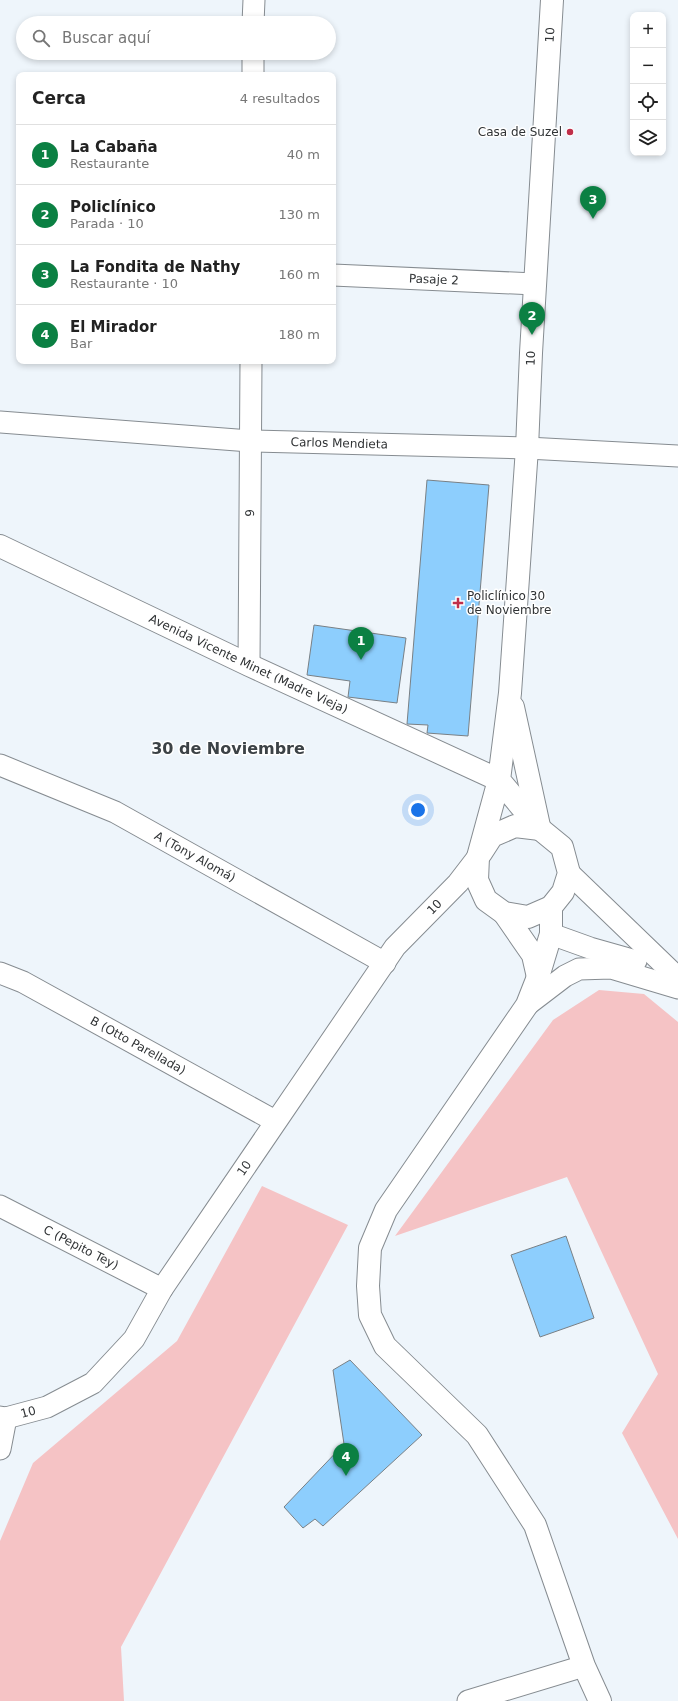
<!DOCTYPE html>
<html lang="es">
<head>
<meta charset="utf-8">
<style>
  body { margin:0; font-family:"DejaVu Sans",sans-serif; background:#f6f6f6; color:#222 }
  .controls { position:absolute; right:12px; top:12px; display:grid; overflow:hidden; border-radius:8px; box-shadow:0 2px 6px #0003 }
  .controls button { width:36px; height:36px; display:grid; place-items:center; padding:0; border:0; border-bottom:1px solid #e0e0e0; background:#fff; color:#222; font:20px sans-serif }
  .you { position:absolute; left:418px; top:810px; width:14px; height:14px; margin:-10px; border:3px solid #fff; border-radius:50%; background:#1a73e8; box-shadow:0 0 0 6px #1a73e833 }
  .badge { display:grid; place-items:center; width:26px; height:26px; border-radius:50%; background:#0b8043; color:#fff; font-size:13px; font-weight:700 }
  .pin { position:absolute; translate:-50% -33px; filter:drop-shadow(0 1px 2px #0008) }
  .pin::after { content:''; position:absolute; top:21px; width:14px; height:12px; background:inherit; clip-path:polygon(0 0,100% 0,50% 100%) }
  .list { margin:0; padding:0; list-style:none }
  h2 { display:flex; justify-content:space-between; align-items:center; height:52px; margin:0; padding:0 16px; font-size:17px }
  h2 small { font-size:13px; font-weight:400; color:#767676 }
  .list li { display:grid; grid-template-columns:26px 1fr auto; gap:12px; align-items:center; box-sizing:border-box; height:60px; padding:0 16px; border-top:1px solid #e0e0e0 }
  .list b { display:block; font-size:15px; white-space:nowrap }
  .list p { margin:0; font-size:13px; white-space:nowrap; color:#767676 }
  .list em { font-size:13px; font-style:normal; color:#767676 }
  .icon { flex:none; width:22px; height:22px; fill:none; stroke:currentColor; stroke-width:2; stroke-linecap:round; stroke-linejoin:round }
  .map { position:relative; flex:none; width:678px; height:1701px; overflow:hidden }
  .search { position:absolute; background:#fff; box-shadow:0 2px 6px #0003; left:16px; top:16px; width:320px; height:44px; display:flex; align-items:center; gap:10px; box-sizing:border-box; padding:0 14px; border-radius:22px; color:#767676; font-size:15px }
  .panel { position:absolute; background:#fff; box-shadow:0 2px 6px #0003; left:16px; top:72px; width:320px; height:292px; border-radius:8px }
  .map>svg:first-child { display:block }
  .green { fill:#f5c3c5 }
  .building { fill:#8dcefd; stroke:#798085 }
  .lines { fill:none; stroke-linecap:round; stroke-linejoin:round }
  .minor-casing { stroke:#868c91; stroke-width:23 }
  .secondary-casing { stroke:#868c91; stroke-width:24 }
  .minor { stroke:#fff; stroke-width:21 }
  .secondary { stroke:#fff; stroke-width:22 }
  .poi-dot { fill:#c02f4a; stroke:#fff; stroke-width:1.5 }
  .labels { text-anchor:middle; dominant-baseline:central; stroke-width:3; stroke-linejoin:round; paint-order:stroke }
  .street-label { font-size:12px; fill:#303335; stroke:#fff }
  .poi-label { font-size:12px; fill:#303335; stroke:#fff; text-anchor:end }
  .district-label { font-size:16px; font-weight:bold; fill:#3c4246; stroke:#fff }
</style>
</head>
<body>
<div class="map">
<svg width="678" height="1701" viewBox="0 0 678 1701">
  <rect width="100%" height="100%" fill="#eef5fb"/>
  <path class="green" d="M599,990L644,994L678,1022V1539L622,1433L658,1374L567,1177L395,1236L553,1020Z
    M262,1186L348,1225L121,1647L124,1701H0V1541L33,1463L177,1341Z"/>
  <path class="building" d="M427,480L489,485L468,736L427,733L428,725L407,724Z
    M314,625L406,638L397,703L348,697L350,681L307,675Z
    M566,1236L594,1318L540,1337L511,1255Z
    M350,1360L422,1435L323,1526L315,1519L303,1528L284,1507L344,1444L333,1370Z"/>
  <g class="lines">
    <defs>
      <g id="minor">
        <path d="M253,23L254,0"/>
        <path d="M253,75V53"/>
        <path id="s1" d="M333,275L535,284"/>
        <path id="s2" d="M0,422L250,441L527,448L678,456"/>
        <path id="s3" d="M249,665L251,361"/>
        <path id="s4" d="M0,765L115,812L385,963"/>
        <path d="M569,873L678,978"/>
        <path d="M551,934L590,948L636,961"/>
        <path id="s5" d="M0,973L23,982L275,1121"/>
        <path d="M527,1005L565,976L579,969L611,968L678,988"/>
        <path id="s6" d="M0,1206L162,1289"/>
        <path id="s7" d="M0,1417L6,1418L47,1407L93,1383L134,1339L162,1289L395,947L458,883L478,857"/>
        <path d="M0,1449L6,1418"/>
        <path d="M468,1701L584,1666"/>
      </g>
      <g id="secondary">
        <path id="s8" d="M0,546L249,665L499,780L540,829L562,847L569,873L563,892L551,907L528,917L504,913L486,900L477,880L478,857L499,780L510,693L527,448L531,353L552,0"/>
        <path d="M513,707L539,826"/>
        <path d="M481,853L492,836L515,826L540,829"/>
        <path d="M551,907V934L538,977L527,1005L386,1210L370,1248L368,1286L370,1315L385,1346L477,1435L535,1525L584,1666L600,1701"/>
        <path d="M504,913L533,955L538,977"/>
      </g>
    </defs>
    <use href="#minor" class="minor-casing"/>
    <use href="#secondary" class="secondary-casing"/>
    <use href="#minor" class="minor"/>
    <use href="#secondary" class="secondary"/>
  </g>
  <g class="poi-dot">
    <circle cx="570" cy="132" r="4"/>
    <path d="M456 597h4v4h4v4h-4v4h-4v-4h-4v-4h4z"/>
  </g>
  <g class="labels">
    <g class="street-label">
      <text stroke="none"><textPath href="#s8" startOffset="1653">10</textPath></text>
      <text stroke="none"><textPath href="#s1" startOffset="101">Pasaje 2</textPath></text>
      <text stroke="none"><textPath href="#s8" startOffset="1329">10</textPath></text>
      <text stroke="none"><textPath href="#s2" startOffset="340">Carlos Mendieta</textPath></text>
      <text stroke="none"><textPath href="#s3" startOffset="152">9</textPath></text>
      <text stroke="none"><textPath href="#s8" startOffset="275">Avenida Vicente Minet (Madre Vieja)</textPath></text>
      <text stroke="none"><textPath href="#s4" startOffset="216">A (Tony Alomá)</textPath></text>
      <text stroke="none"><textPath href="#s7" startOffset="688">10</textPath></text>
      <text stroke="none"><textPath href="#s5" startOffset="156">B (Otto Parellada)</textPath></text>
      <text stroke="none"><textPath href="#s7" startOffset="364">10</textPath></text>
      <text stroke="none"><textPath href="#s6" startOffset="91">C (Pepito Tey)</textPath></text>
      <text stroke="none"><textPath href="#s7" startOffset="29">10</textPath></text>
    </g>
    <g class="poi-label">
      <text x="562" y="132">Casa de Suzel</text>
      <text x="467" y="596" text-anchor="start">Policlínico 30<tspan x="467" dy="14">de Noviembre</tspan></text>
    </g>
    <g class="district-label">
      <text x="228" y="748">30 de Noviembre</text>
    </g>
  </g>
</svg>
<div class="controls">
<button>+</button>
<button>−</button>
<button><svg class="icon" aria-label="locate" viewBox="0 0 24 24"><circle cx="12" cy="12" r="6"/><path d="M12 2v4M12 18v4M2 12h4M18 12h4"/></svg></button>
<button><svg class="icon" aria-label="layers" viewBox="0 0 24 24"><path d="M12 4l9 5-9 5-9-5zM3 14l9 5 9-5"/></svg></button>
</div>
<div class="you"></div>
<div class="pin badge" style="left:361px;top:660px">1</div>
<div class="pin badge" style="left:532px;top:335px">2</div>
<div class="pin badge" style="left:593px;top:219px">3</div>
<div class="pin badge" style="left:346px;top:1476px">4</div>
<div class="search"><svg class="icon" aria-label="search" viewBox="0 0 24 24"><circle cx="10" cy="10" r="6"/><path d="M15 15l6 6"/></svg>Buscar aquí</div>
<section class="panel">
<h2>Cerca<small>4 resultados</small></h2>
<ul class="list">
<li><span class="badge">1</span><div><b>La Cabaña</b><p>Restaurante</p></div><em>40 m</em></li>
<li><span class="badge">2</span><div><b>Policlínico</b><p>Parada · 10</p></div><em>130 m</em></li>
<li><span class="badge">3</span><div><b>La Fondita de Nathy</b><p>Restaurante · 10</p></div><em>160 m</em></li>
<li><span class="badge">4</span><div><b>El Mirador</b><p>Bar</p></div><em>180 m</em></li>
</ul>
</section>
</div>
</body>
</html>
